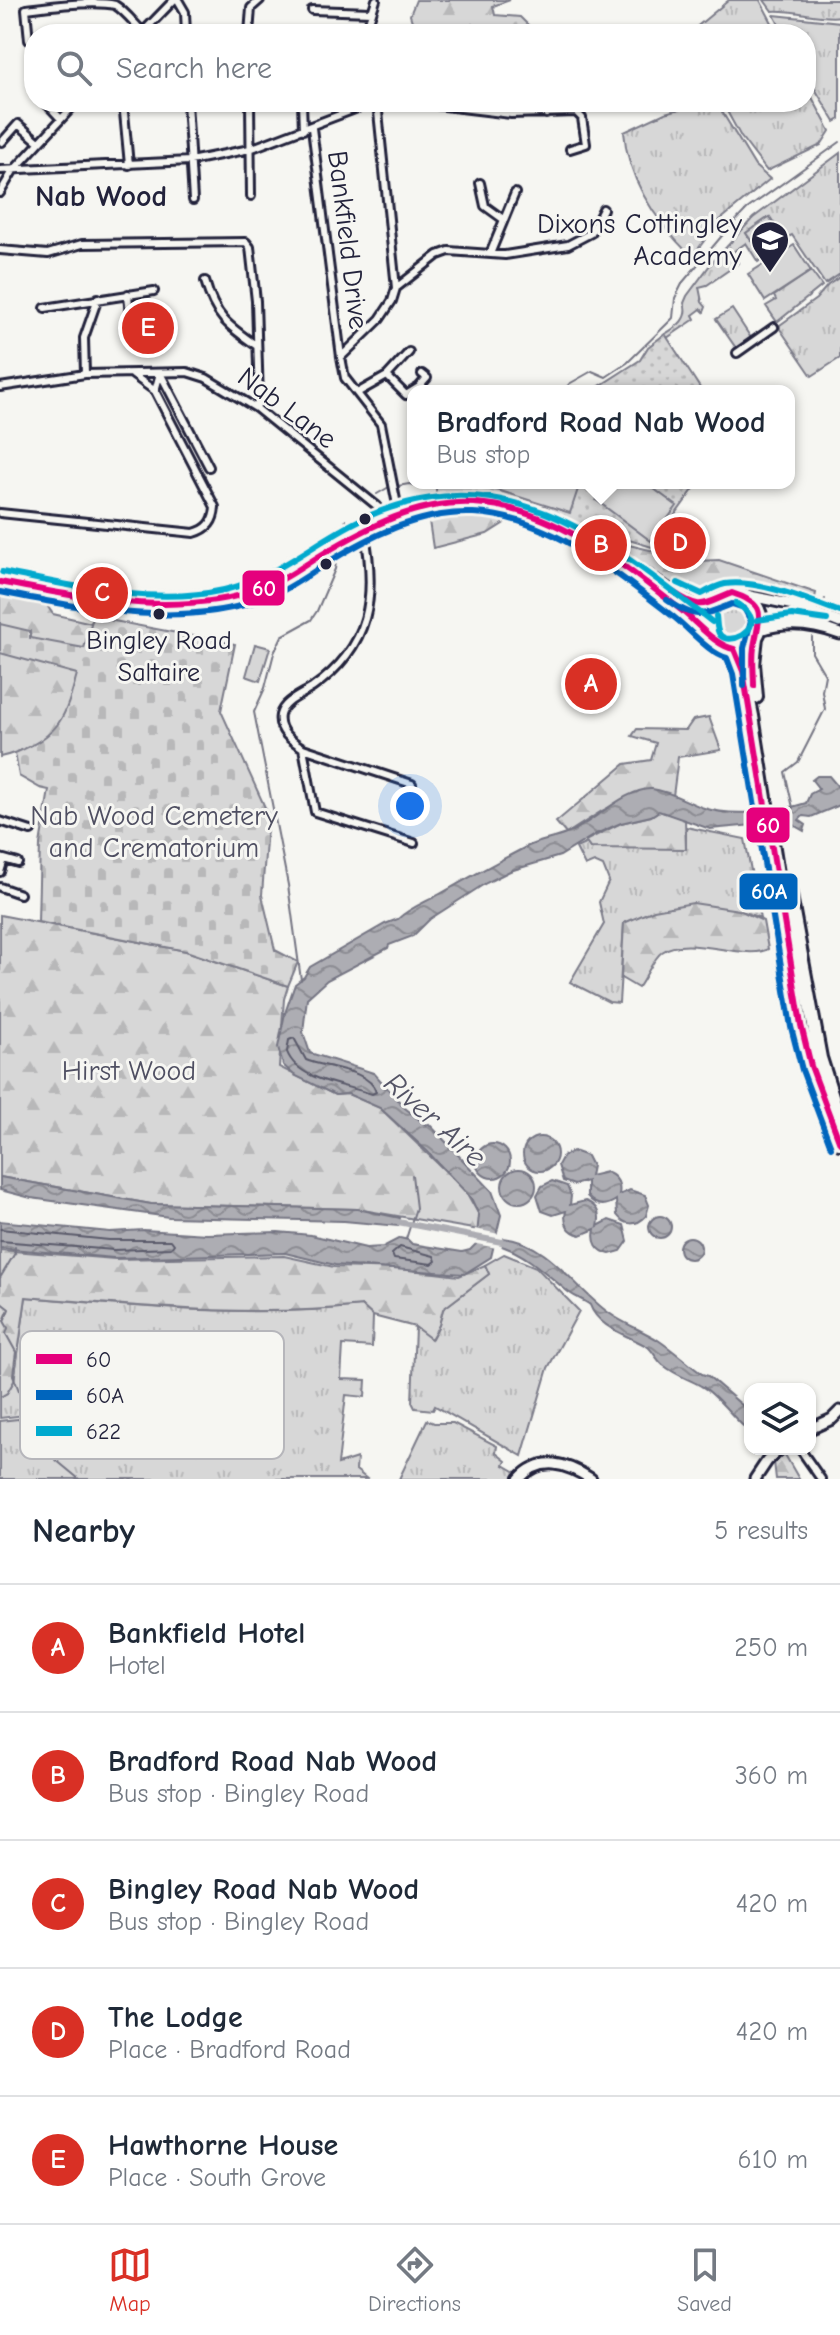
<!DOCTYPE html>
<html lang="en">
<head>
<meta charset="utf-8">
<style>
  body { margin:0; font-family:"Comic Neue",sans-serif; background:#f2f2f3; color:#1f2937 }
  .controls { position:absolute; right:24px; bottom:24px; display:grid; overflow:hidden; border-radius:16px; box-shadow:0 2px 6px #0004 }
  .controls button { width:72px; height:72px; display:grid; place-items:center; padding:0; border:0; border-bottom:2px solid #e0e1e3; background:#fff; color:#1f2937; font:40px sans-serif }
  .you { position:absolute; left:410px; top:806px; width:28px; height:28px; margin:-20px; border:6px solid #fff; border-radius:50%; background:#1a73e8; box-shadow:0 0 0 12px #1a73e833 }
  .badge { display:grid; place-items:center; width:52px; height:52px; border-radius:50%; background:#d93025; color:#fff; font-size:26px; font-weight:700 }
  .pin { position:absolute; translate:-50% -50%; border:4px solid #fff; box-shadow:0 2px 8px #0006 }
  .popup { position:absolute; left:407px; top:385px; width:388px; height:104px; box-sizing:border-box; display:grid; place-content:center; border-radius:16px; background:#fff; filter:drop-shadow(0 2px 6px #0005); font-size:26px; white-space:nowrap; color:#747a83 }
  .popup b { font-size:30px; color:#1f2937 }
  .popup::after { content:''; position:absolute; left:50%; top:100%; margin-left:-16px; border:16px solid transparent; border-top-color:#fff }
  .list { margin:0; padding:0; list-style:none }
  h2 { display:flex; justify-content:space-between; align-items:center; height:104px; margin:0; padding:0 32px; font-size:34px }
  h2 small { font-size:26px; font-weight:400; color:#747a83 }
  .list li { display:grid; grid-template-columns:52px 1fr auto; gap:24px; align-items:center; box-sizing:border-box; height:128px; padding:0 32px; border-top:2px solid #e0e1e3 }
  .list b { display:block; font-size:30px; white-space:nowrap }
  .list p { margin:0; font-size:26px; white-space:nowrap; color:#747a83 }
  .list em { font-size:26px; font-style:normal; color:#747a83 }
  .icon { flex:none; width:44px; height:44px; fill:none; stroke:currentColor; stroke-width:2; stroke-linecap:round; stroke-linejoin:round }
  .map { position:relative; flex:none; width:840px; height:1479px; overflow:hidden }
  .search { position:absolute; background:#fff; box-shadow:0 2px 6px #0004; left:24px; right:24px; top:24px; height:88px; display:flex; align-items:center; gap:20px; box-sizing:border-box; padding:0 28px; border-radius:32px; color:#747a83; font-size:30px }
  .sheet { height:744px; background:#fff }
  nav { display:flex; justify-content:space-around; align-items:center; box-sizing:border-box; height:112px; border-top:2px solid #e0e1e3; background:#fff; font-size:22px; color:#747a83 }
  nav a { display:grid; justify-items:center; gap:4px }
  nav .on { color:#d93025 }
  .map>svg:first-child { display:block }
  .grass { fill:url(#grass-tufts); stroke:#7c7c89; stroke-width:2 }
  .forest { fill:url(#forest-firs); stroke:#7c7c89; stroke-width:2 }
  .cemetery { fill:url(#cemetery-stones); stroke:#7c7c89; stroke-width:2 }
  .park { fill:url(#park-dots); stroke:#7c7c89; stroke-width:2 }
  .garden { fill:#d7d7d7; stroke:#7c7c89; stroke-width:2 }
  .water { fill:url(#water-waves); stroke:#757583; stroke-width:2 }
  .pier { fill:#f6f6f2 }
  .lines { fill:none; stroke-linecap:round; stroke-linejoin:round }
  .shore { stroke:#5a5a6b; stroke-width:2 }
  .stream { stroke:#757583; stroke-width:2 }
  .canal { stroke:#adadb3; stroke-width:6 }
  .street-casing { stroke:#22223b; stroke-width:12 }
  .secondary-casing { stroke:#22223b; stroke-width:15 }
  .highway-casing { stroke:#22223b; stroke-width:18 }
  .street { stroke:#f6f6f2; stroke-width:6 }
  .secondary { stroke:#f6f6f2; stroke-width:9 }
  .highway { stroke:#f6f6f2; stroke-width:12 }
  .bus-1-casing { stroke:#f6f6f2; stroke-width:12 }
  .bus-2-casing { stroke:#f6f6f2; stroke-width:12 }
  .bus-3-casing { stroke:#f6f6f2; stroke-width:12 }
  .bus-1 { stroke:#e5007d; stroke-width:6 }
  .bus-2 { stroke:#0065bd; stroke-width:6 }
  .bus-3 { stroke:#00a9ce; stroke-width:6 }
  .bus-dot { fill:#22223b; stroke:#f6f6f2; stroke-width:3 }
  .labels { text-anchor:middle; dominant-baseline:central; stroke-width:6; stroke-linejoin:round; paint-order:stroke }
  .bus-label { font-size:26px; fill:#22223b; stroke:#f6f6f2 }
  .poi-label { font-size:28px; fill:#22223b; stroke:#f6f6f2; text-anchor:end }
  .street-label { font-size:28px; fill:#22223b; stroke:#f6f6f2 }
  .park-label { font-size:28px; fill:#4f4f62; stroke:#f6f6f2 }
  .neighbourhood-label { font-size:30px; font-weight:bold; fill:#22223b; stroke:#f6f6f2 }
  .water-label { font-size:30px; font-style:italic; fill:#535365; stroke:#f6f6f2 }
  .key { fill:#f6f6f2; stroke:#b6b6bb; stroke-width:2 }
  .key-label { font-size:22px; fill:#22223b }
  .line-badge { stroke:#f6f6f2; stroke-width:3 }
  .badge-label { font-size:22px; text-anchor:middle; font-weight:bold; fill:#fff }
</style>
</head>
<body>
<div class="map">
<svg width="840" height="1479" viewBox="0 0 840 1479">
  <defs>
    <pattern id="grass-tufts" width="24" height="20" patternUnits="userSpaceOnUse" patternTransform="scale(2)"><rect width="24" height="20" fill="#d7d7d7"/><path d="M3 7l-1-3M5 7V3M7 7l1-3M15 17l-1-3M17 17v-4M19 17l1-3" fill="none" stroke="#b8b8b9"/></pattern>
    <pattern id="forest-firs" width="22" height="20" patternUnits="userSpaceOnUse" patternTransform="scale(2)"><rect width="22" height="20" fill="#d7d7d7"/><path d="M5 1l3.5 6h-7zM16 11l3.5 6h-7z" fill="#b8b8b9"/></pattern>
    <pattern id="cemetery-stones" width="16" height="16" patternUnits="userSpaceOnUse" patternTransform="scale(2)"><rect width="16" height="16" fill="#d7d7d7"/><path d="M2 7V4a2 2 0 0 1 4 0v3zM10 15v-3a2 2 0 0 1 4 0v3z" fill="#b8b8b9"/></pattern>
    <pattern id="park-dots" width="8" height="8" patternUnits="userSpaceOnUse" patternTransform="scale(2)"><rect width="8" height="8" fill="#d7d7d7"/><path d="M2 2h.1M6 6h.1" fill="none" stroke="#b8b8b9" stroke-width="1.8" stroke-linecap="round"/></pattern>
    <pattern id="water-waves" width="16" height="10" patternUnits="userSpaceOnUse" patternTransform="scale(2)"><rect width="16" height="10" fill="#adadb3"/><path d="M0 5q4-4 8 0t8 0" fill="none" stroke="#8c8c93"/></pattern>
  </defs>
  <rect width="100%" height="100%" fill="#f6f6f2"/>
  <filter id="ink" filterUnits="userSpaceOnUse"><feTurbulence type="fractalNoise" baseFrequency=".0125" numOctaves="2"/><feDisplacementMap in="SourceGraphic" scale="16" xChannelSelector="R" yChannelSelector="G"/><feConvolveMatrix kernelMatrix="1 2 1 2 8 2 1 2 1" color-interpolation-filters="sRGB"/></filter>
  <g filter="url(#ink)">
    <path class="grass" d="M729,0H760L778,34H688Z
      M764,0H840V16C824,20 793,9 772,11Z
      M774,15L840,22V119L835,122L806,74V34H784Z
      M806,86L830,131L821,145L767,171L741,137L722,102H806Z
      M706,102H716L755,166L770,179L719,221L692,257C657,223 628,182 624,132L665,113Z
      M840,153V274L825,284L792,235L784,239L770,217L746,233L763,258L758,262L746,243L733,252L739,263L707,285L699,287L702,302L706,307L704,312L701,309L693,315L695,319L667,338L665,334C676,327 690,319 684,303L687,296L710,265L753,218Z
      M811,271L822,286L777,322L766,306L776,300L774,296Z
      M840,277V358L812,376L780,329V325L816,299L828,285Z
      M732,309L751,338L736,348L716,319Z
      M713 622a20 20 0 1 1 40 0a20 20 0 1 1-40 0Z
      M686,827L745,839L760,918L739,910L624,923L619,1003L609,1002L570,982L604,924L599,902L609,881L603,866L594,862L585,866L576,848L587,843L590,848H686Z
      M504,1254L536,1267L579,1311L548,1368L522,1456L435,1406L433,1410L415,1408L412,1402L415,1327L432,1338L439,1325L443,1309L489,1274L485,1265Z
      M26,1297C138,1307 250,1318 362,1306L373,1316L372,1347L343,1345L341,1379L366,1380L365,1397L346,1395L338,1464L357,1458L356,1470L367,1479H0V1421L190,1400V1396L0,1418V1397L7,1393L14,1381Z
      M427,1420L434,1423H453L497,1446L496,1453L506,1461L504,1465L516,1472L512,1479H399Z"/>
    <path class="forest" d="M416,0H510L493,6L495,15L520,17L534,31L583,30L584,34H416L410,15Z
      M463,516H487L506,522L487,534L433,548L429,521Z
      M586,535L697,561L719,560L816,593L814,603C770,589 740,575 696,597Z
      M0,586L38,593L53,614L92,623C84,651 75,702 59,725C48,741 18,753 0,757Z
      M709,717L721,750L678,757L673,796L647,790L602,811L566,834L556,822L625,764L651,760L656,743L632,736L637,729L686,730L693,720Z
      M659,811L685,819L686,849L590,848L585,841L621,823L651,816Z
      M693,903L739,910L763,921L768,949C745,961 687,934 662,952C653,958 646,978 638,988L621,978L624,923L654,910Z
      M0,915L186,951L288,986L284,999L279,1067L335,1095L348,1094L380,1108L465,1190L479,1215V1230L357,1209L151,1204L0,1177Z
      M0,1250L115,1259L284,1256L334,1267L402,1269L459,1276L485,1265L489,1274L443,1309L439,1325L431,1339L415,1327L373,1316L362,1306C247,1318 140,1306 26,1297L14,1381L7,1393L0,1397Z
      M784,1453L799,1479H776L774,1462Z"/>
    <path class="cemetery" d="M93,617L235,644L221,711L268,814L262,895L275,950L298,962L288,986L186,951L38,922L40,844L49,790L40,788L19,776L15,753C60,735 65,718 77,674L0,653V624L30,631V638L84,648Z"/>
    <path class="park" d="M665,334L702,391H592L640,360L648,347Z
      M444,483H698L652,547L518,506L470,496L436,497V485Z"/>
    <path class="garden" d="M769,217L787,242L763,258L746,233Z
      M794,245L811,271L765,301L748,274Z
      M493,483H580L570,513L491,488Z
      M608,483H646L677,506L651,541L596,500Z
      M255,644L270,648L260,681L246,676Z"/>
    <path class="water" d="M817,776H829L840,789V805L811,817L803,816L799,820L806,825L804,831L788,822L710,829L659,811L651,816L621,823L596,834L560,856L510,871L486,883L430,919L413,936L389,945L388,948L327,980L307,998L303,1032L310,1053L374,1073L405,1108L426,1125L429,1124L492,1191L501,1215L491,1257L464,1274L335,1265L285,1253L114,1258L0,1248V1221L110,1232L144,1230L207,1234L278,1232L311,1235L366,1248L383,1247L400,1238L408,1240L412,1244L462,1252L470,1250L476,1244L479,1215L471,1198L427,1151L380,1108L348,1094L335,1095L294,1075L283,1065L278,1047L285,1013L295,984L304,977L310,967L385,924L398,919C409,908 426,902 440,894C468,878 497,862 526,847C538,841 553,839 566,834C589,826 626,787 652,789C670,791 687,802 704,808C731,817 779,812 806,803L810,794L819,789L812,780Z
      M523 1154a17 17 0 1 1 34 0a17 17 0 1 1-34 0Z
      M476 1161a17 17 0 1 1 34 0a17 17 0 1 1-34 0Z
      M573,1151L587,1156L592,1166L590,1176L606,1172C617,1176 621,1184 619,1195L630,1190L645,1195L649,1205L646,1216C637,1226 625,1226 617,1215L616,1200C606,1207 596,1207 587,1196V1181L574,1185L563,1181L558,1165L563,1156Z
      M502 1186a17 17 0 1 1 34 0a17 17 0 1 1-34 0Z
      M0,1177L151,1204L357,1209L400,1218L398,1226L344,1221L169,1217L31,1198L0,1190Z
      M552,1181L567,1186L571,1196L570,1205L585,1201C597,1205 601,1214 598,1226L609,1220L624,1225L628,1241L621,1251L610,1254C597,1251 592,1242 595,1229L581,1235C568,1232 563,1223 566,1211L553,1215L542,1211L537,1195L542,1186Z
      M649 1227a11 11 0 1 1 22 0a11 11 0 1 1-22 0Z
      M679 1248a11 11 0 1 1 22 0a11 11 0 1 1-22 0Z
      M503,1238C549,1242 575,1289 609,1313C624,1324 642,1330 658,1340C673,1350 687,1363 702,1374L708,1376L750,1412V1432C734,1420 716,1393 701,1386C687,1378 677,1376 663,1365C657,1360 653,1351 648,1347C628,1335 598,1328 590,1305C583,1299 574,1297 567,1291C545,1273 529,1256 502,1246Z"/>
    <path class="pier" d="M475,1229L504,1235L501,1249L472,1243Z"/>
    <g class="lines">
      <path class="shore" d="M294,1038L306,1060C325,1068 370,1069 376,1092L372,1094C346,1085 298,1081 287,1052L289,1040Z
        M0,1229L109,1240H171L174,1244L171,1248L114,1250L0,1241
        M400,1247L434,1256L436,1261L432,1264L394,1259L392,1254Z"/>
      <path class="stream" d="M564,391L569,384L592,371L606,377L627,363L673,318L675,298L683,282L726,231L747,209L840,142
        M398,486L409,484L423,487L429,483
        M377,494L389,487
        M344,524L346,520
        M819,605L825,599
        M793,808L785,772L798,762L825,709L822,691L825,675L812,653V637
        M301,980L288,885L254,712L265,688L274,653L282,636L311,620L317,611L335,569L337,556
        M406,1239L416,1208L412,1175
        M0,1278L15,1253V1247
        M0,1302L9,1309L4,1321L8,1328L6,1334L16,1352L13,1375L32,1425H38L43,1432L42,1438L51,1445L56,1460L79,1479"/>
      <path class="canal" d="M393,1221L507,1243"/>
      <defs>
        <path id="street" d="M178,0L185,12L186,34
          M312,10L371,12
          M141,34L174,0
          M249,34L251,8L260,0
          M370,34L369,22L376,0
          M34,42L29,40L26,9C49,6 93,0 115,5C125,11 134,23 143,32
          M45,102L61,119
          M123,102L129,165
          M187,102L193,200
          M250,102L251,196
          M302,102L303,130
          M377,102L396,288
          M411,102L511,114L576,112L582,118L586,144L570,149
          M546,114L551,102
          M312,128L341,357
          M2,142L18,124L39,142
          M0,170L190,161L250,149L363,106L384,102
          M480,183L485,206L503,219
          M0,193L13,171L77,102
          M0,250L48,254L82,244L246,242L250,247L256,301L259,400L256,408
          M490,254L515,193
          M205,281C215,317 228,326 257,346
          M128,294L131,328
          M45,308L154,291
          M737,353L774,327
          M160,373L209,467
          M85,374L84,338L98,298
          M133,375L155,391
          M387,376L406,395L419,387L427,378L422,374
          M0,387L85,374L187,372L206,378L256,408L377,506L388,518
          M357,393L387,376L409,352
          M0,513L194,533C208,529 214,522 215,507L155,391L160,373
          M399,515L381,424L345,378L341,357L380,319L392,301L396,288L438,255L449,251L505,255L568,245L591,233L603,209
          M364,529C377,595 372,646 312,688C301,695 283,702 280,715C277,731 292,741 303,748L315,812L414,843
          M303,748L412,784
          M0,821L31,831
          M0,858L4,859L0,872
          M4,859L18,863
          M0,887L20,894
          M800,1449L821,1479"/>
        <path id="secondary" d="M745,595L794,605L840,623
          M760,630C787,621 813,624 840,634
          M810,1429L832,1419L840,1411
          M519,1479C541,1455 566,1463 591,1479
          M755,1479L767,1461L780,1449"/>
        <path id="highway" d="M644,574C658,582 677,600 691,605C713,612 733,576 755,604C758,609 761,615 761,621C761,629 757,638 751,643C723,665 690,628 715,600
          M0,582C60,594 171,615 229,599C280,585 318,553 364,529C500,460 603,550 706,630
          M734,649L743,671L752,716L801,1025L811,1066L840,1143
          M756,697L753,664L756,637
          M788,885L820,1058L840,1121"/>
      </defs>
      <use href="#street" class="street-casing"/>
      <use href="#secondary" class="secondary-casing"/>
      <use href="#highway" class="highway-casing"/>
      <use href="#street" class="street"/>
      <use href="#secondary" class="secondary"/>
      <use href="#highway" class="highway"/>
      <defs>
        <path id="bus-1" d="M0,582C85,598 179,619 264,588C284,581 303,566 321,555C367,527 419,500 474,503C552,507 623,564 681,610C697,623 716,646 734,649L743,671L801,1025L811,1066L840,1143
          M673,592C701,611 702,605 732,593C769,605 759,616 754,647C752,660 754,673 754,686"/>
        <path id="bus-2" d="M0,592C87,609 184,630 269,597C290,589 308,575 327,563C370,536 420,511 473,513C549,516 618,574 675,618C690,630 709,653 727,658L733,674L791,1027L802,1070L831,1147
          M667,600C696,620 701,616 732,604L744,608L751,621L744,648V686"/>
        <path id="bus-3" d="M2,572C72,586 153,606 224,590C274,579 313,543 358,521C500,452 605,538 712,622
          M678,583L702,594C709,590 716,586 725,584C758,579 809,600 840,612
          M716,616C717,622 716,630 720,635C730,646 758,631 750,616C748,611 740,606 736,603
          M757,620L792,615L827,620"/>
      </defs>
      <use href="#bus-1" class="bus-1-casing"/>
      <use href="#bus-2" class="bus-2-casing"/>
      <use href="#bus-3" class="bus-3-casing"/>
      <use href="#bus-1" class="bus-1"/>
      <use href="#bus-2" class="bus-2"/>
      <use href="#bus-3" class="bus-3"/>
    </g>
  </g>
  <defs>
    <symbol id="school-pin" viewBox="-11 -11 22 30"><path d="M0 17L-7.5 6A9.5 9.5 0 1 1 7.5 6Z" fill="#22223b" stroke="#f6f6f2"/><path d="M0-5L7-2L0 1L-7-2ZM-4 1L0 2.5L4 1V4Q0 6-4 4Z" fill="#fff"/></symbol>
  </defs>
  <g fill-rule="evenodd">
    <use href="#school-pin" x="748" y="218" width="44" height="60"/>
  </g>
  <g class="bus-dot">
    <circle cx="365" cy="519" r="7"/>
    <circle cx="326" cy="564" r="7"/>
    <circle cx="159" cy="614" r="7"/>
  </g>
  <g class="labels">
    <g class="bus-label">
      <text x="159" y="641">Bingley Road<tspan x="159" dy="32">Saltaire</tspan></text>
    </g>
    <g class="poi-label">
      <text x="742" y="224">Dixons Cottingley<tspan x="742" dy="32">Academy</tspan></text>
    </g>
    <g class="street-label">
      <text transform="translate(348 240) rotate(83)">Bankfield Drive</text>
      <text transform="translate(287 408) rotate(37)">Nab Lane</text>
    </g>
    <g class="park-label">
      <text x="154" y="816">Nab Wood Cemetery<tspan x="154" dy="32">and Crematorium</tspan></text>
      <text x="129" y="1071">Hirst Wood</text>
    </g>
    <g class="neighbourhood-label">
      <text x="101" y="196">Nab Wood</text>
    </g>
    <g class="water-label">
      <text transform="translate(435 1120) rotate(42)">River Aire</text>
    </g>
  </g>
  <rect x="20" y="1331" width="264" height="128" rx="12" class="key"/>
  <rect x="36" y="1354" width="36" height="10" fill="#e5007d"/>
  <rect x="36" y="1390" width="36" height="10" fill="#0065bd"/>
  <rect x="36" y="1426" width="36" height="10" fill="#00a9ce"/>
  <g class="key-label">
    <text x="86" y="1367">60</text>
    <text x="86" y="1403">60A</text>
    <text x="86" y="1439">622</text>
  </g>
  <g class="line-badge">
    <rect x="241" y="569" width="45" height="38" rx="8" fill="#e5007d"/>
    <rect x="745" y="806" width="46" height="38" rx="8" fill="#e5007d"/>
    <rect x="738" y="872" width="61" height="39" rx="8" fill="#0065bd"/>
  </g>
  <g class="badge-label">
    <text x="264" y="596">60</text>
    <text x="768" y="833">60</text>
    <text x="769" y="899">60A</text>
  </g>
</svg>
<div class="controls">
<button><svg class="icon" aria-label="layers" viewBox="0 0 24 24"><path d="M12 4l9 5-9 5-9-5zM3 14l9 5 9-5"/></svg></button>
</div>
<div class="you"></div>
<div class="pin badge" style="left:591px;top:684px">A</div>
<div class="pin badge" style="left:601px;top:545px">B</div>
<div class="popup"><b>Bradford Road Nab Wood</b>Bus stop</div>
<div class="pin badge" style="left:102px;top:593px">C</div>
<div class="pin badge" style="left:680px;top:543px">D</div>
<div class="pin badge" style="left:148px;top:328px">E</div>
<div class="search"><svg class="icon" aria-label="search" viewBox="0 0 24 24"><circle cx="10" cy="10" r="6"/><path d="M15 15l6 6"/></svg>Search here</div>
</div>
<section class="sheet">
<h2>Nearby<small>5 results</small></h2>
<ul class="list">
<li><span class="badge">A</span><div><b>Bankfield Hotel</b><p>Hotel</p></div><em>250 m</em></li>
<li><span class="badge">B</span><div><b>Bradford Road Nab Wood</b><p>Bus stop · Bingley Road</p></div><em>360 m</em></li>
<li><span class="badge">C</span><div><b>Bingley Road Nab Wood</b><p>Bus stop · Bingley Road</p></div><em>420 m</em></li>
<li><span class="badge">D</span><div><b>The Lodge</b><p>Place · Bradford Road</p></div><em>420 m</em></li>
<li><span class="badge">E</span><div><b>Hawthorne House</b><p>Place · South Grove</p></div><em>610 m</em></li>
</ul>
</section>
<nav>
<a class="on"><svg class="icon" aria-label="map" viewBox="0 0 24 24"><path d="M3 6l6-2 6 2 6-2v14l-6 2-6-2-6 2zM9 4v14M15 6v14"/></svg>Map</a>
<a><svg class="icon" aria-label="directions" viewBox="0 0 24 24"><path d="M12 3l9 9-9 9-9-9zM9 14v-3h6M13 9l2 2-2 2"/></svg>Directions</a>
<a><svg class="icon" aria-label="saved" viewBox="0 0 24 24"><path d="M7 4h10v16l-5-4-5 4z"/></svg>Saved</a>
</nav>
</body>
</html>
